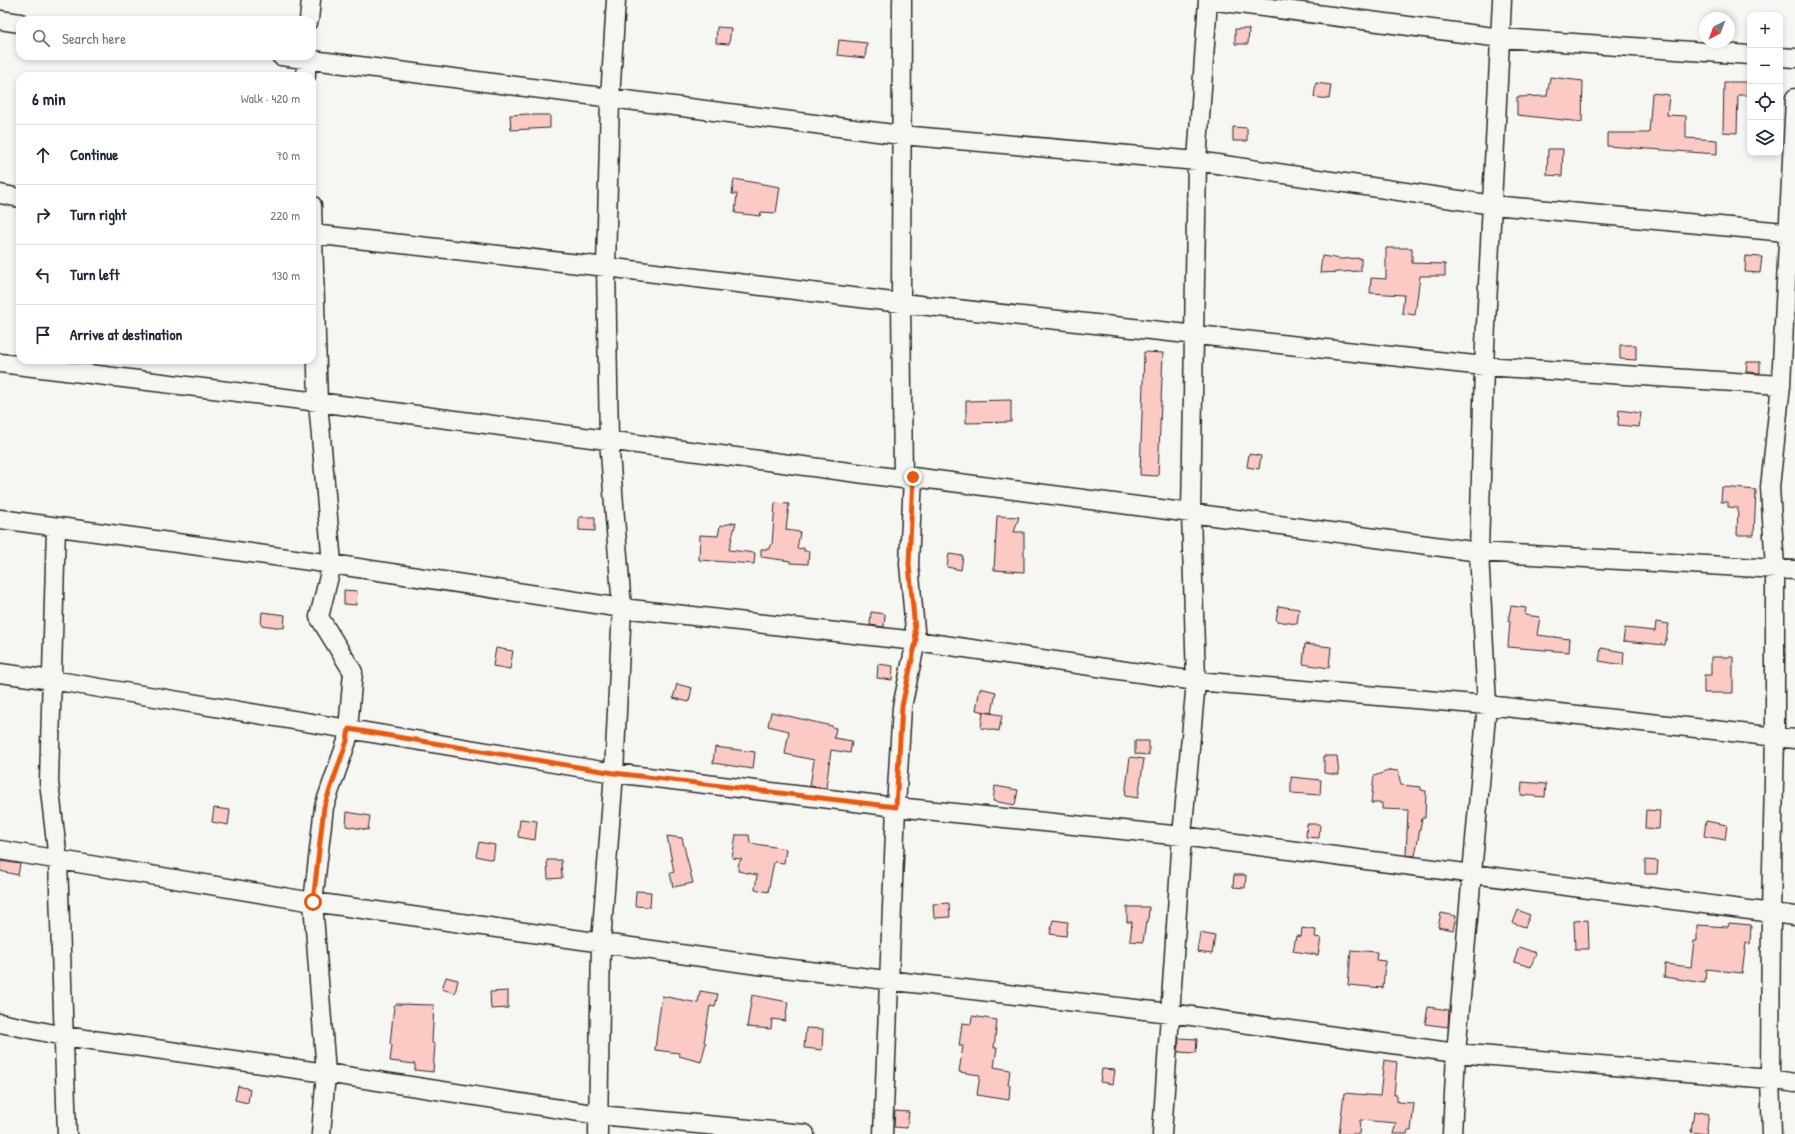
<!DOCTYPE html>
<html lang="en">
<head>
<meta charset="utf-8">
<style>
  body { margin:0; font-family:"Patrick Hand",sans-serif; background:#f2f2f3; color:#1f2937 }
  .controls { position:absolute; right:12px; top:12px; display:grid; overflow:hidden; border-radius:8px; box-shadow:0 2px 6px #0003 }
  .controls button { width:36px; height:36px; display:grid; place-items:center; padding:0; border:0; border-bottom:1px solid #e0e1e3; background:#fff; color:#1f2937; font:20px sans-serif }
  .compass { position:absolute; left:1699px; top:12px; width:36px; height:36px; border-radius:50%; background:#fff; box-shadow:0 2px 6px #0003; rotate:221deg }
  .stop { position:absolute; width:12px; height:12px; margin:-9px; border:3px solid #ea580c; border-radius:50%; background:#fff }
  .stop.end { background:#ea580c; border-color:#fff; box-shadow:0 1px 4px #0008 }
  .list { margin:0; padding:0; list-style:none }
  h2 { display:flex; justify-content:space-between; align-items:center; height:52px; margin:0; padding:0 16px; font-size:17px }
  h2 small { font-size:13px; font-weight:400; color:#747a83 }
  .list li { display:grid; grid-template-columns:26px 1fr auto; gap:12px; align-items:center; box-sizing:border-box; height:60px; padding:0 16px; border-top:1px solid #e0e1e3 }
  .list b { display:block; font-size:15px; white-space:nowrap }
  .list em { font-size:13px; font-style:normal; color:#747a83 }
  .icon { flex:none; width:22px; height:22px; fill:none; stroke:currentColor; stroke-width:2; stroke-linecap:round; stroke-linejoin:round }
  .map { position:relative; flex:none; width:1795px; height:1134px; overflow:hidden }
  .search { position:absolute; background:#fff; box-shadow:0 2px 6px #0003; left:16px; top:16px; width:300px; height:44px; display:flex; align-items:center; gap:10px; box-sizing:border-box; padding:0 14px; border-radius:12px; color:#747a83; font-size:15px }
  .panel { position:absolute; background:#fff; box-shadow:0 2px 6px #0003; left:16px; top:72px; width:300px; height:292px; border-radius:12px }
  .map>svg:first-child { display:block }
  .building { fill:#fbcac5; stroke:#2b2b2b }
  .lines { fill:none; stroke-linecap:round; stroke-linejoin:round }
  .minor-casing { stroke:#2b2b2b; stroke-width:21 }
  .minor { stroke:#f6f6f2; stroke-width:18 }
  .route { stroke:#ea580c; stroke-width:5 }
</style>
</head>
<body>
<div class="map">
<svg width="1795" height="1134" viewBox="0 0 1795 1134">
  <rect width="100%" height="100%" fill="#f6f6f2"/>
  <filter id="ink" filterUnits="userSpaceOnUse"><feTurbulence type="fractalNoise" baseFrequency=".025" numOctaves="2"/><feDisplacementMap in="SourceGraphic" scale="8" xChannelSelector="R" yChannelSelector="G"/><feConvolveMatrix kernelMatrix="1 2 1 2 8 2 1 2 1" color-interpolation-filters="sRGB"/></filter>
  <g filter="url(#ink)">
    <path class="building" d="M717,27L731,28L729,44L716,43Z
      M1235,29H1249L1248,44H1235Z
      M839,40L867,43L865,58L837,55Z
      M1550,77L1583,81L1582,122L1517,115V97L1547,96Z
      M1724,82H1747V95H1738L1737,133L1723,132Z
      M1316,83L1331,85L1329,99L1314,97Z
      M1652,93L1669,95L1667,115L1686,116V138L1717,140V154L1607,146V133H1649Z
      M529,114V115H550V128L511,130L510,115Z
      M1233,127L1247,128V141H1233Z
      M1548,149H1563L1562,176L1547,175Z
      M734,179L780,187L776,213L761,212L760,216L735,213L737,194H732Z
      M1386,248H1412V263L1445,264V276H1420L1415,315L1402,313L1404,295L1370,293L1371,278L1386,279Z
      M1322,256L1341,259L1361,258V271L1320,273Z
      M1746,256L1762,257L1760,273L1745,272Z
      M1620,345H1636V360L1620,359Z
      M1144,352L1163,353L1158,476L1140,475Z
      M1747,362H1760V373L1746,372Z
      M1011,400V422L966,423V401Z
      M1619,410L1641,413L1639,427L1618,425Z
      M1249,454L1261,456L1259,469L1247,467Z
      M1722,487L1756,490L1754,535H1737L1738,508L1728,507V502H1721Z
      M775,503L789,504L786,530L800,532L797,549L804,548V551H809L808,564L790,563V561L761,557V549H769L770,545H772Z
      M997,516L1019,517L1014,532H1024V572L994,570Z
      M579,517H595V531L579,530Z
      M736,522L729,550L755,553L754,564L699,560L700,535L718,536L720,526Z
      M949,554L963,556L961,570L947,567Z
      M344,590L357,591L356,605L344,604Z
      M1278,606L1299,609L1297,624L1276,621Z
      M1511,606L1526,608L1525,615L1540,617L1537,635L1570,639L1569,652L1508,647L1510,621H1508Z
      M262,612L285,615L284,628L261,625Z
      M871,612L885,614L884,627L870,625Z
      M1656,622L1669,624L1665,645L1623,641L1625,628L1655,631Z
      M1305,644L1331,647L1329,668L1303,664Z
      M496,648L513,651L510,669L493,666Z
      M1601,648L1624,652L1623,665L1599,661Z
      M1711,657H1733V693H1704V675H1711Z
      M878,664L893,666L892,680L877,678Z
      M677,684L692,688L689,702L673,698Z
      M980,688L996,692L992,713L976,710Z
      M771,712L832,726V727L836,728L834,738L852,741L850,753L831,750L826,788L810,786L814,760L785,754L789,731L768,726Z
      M983,712L1002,715L999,731L981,728Z
      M1135,741H1149V755L1135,754Z
      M715,747L755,752L753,769L713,763Z
      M1324,756H1337L1339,775L1324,773Z
      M1130,757L1144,759L1138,798L1125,796Z
      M1391,770L1398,771L1401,785L1421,787V790L1426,791L1425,818H1422L1415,856L1406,855L1408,810L1382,809V803H1371L1374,776Z
      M1291,777L1321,780L1320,795L1291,793Z
      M1522,782L1546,784L1545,797L1521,795Z
      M995,786L1018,790L1015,805L993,801Z
      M214,808L230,810L228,825L212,822Z
      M1646,810L1660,811L1659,829L1645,828Z
      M347,812L370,816L368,830L346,826Z
      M520,819L537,821L535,840L518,837Z
      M1706,821L1727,825L1725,840L1704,836Z
      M1307,824H1320L1319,838L1306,837Z
      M736,835H749L750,843L786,849L784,863L774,862L768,892L755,889L757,875L738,871L739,862L742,859L732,858Z
      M667,836L682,838L693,883L673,887L670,873L674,872Z
      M479,842L495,845L493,860L476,856Z
      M547,860H561L562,878L548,879Z
      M1645,860L1658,861L1657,874H1645Z
      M0,861L20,864L18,875L0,871Z
      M1234,875H1246L1245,888L1233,887Z
      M636,891L651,892L650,907L635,906Z
      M949,903L950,917L934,918L933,904Z
      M1127,907H1149L1148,922H1146L1143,942L1130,941L1132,922H1127Z
      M1518,910L1530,915L1525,927L1513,923Z
      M1441,913L1456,916L1453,930L1438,927Z
      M1053,920L1068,922L1066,936L1050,934Z
      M1588,920L1589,949H1575L1574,921Z
      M1729,923L1751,925L1750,944L1746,943L1742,973L1706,969L1705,983L1664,977L1665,964L1691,967L1694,941H1697V925L1728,927Z
      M1302,928L1316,930L1315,937L1321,938L1318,955L1293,951L1296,936L1301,937Z
      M1200,933L1215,936L1212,954L1197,952Z
      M1519,947L1536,953L1531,967L1514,962Z
      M1351,950L1377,952L1376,960L1385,961L1383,988L1348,985Z
      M446,977L458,980L455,993L442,989Z
      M508,991V1008L491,1009L490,992Z
      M700,991L718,994L715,1007L710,1006L704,1042L706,1043L701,1062L679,1056V1053L655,1050L658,1024L662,996L698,1003Z
      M752,995L788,1002L785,1021L772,1019L771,1029L747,1027Z
      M396,1004L434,1005L432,1043L435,1044L433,1072L415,1070V1064L390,1061L392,1045L390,1044L394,1006Z
      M1428,1007L1449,1010L1448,1027L1425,1024Z
      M972,1016L997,1020L994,1048H997L994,1067L1010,1070L1008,1085H1010L1009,1100L977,1095L980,1075L959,1072L963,1046H959L962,1023L971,1024Z
      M806,1028L823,1029L822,1050L804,1048Z
      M1179,1038L1197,1039L1196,1053L1178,1052Z
      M1384,1060L1397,1062L1394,1095H1397V1102L1414,1103L1411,1131H1408L1407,1134H1393L1396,1123L1360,1120L1359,1134H1339L1344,1093L1380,1096Z
      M1102,1069L1115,1070L1113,1084L1100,1082Z
      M238,1086L250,1089L248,1103L235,1100Z
      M895,1111L909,1112L907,1128L894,1127Z
      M1694,1111L1709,1114L1706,1134L1691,1132Z"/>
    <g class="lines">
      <defs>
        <path id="minor" d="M902,0L901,303L903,479
          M1209,0L1501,38L1750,55
          M0,20L20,23
          M309,20L311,0
          M281,56L901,135L1197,161L1493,205L1795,233
          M306,56V76
          M1780,57L1795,58
          M0,194L20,198
          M312,205L318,402L332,564L319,617L353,672L347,741L324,807L313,902L326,1073L321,1134
          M312,234L606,267L901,303L1484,366L1781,385
          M0,363L318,402L903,479L913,477L1191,513L1479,552L1795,570
          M0,519L332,564L622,608L916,641L1196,681L1487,705L1795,739
          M56,527L49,782L58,860L67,1134
          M0,673L52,680L614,773L896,807L1182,836L1795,916
          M0,850L313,902L758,965L1170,1013L1456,1053L1770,1079L1795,1083
          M0,1023L64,1036L326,1073L599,1115L805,1134
          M598,1134L601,942L614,773L622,608L609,440L606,267L610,99L616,0
          M883,1134L896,807L902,707L916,641L909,564L913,477
          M1162,1134L1182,836L1196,681L1191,513L1197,161L1208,0
          M1452,1134L1456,1053L1487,705L1479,552L1484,366L1502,0
          M1772,1134L1770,1079L1771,913L1775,736V568L1770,487L1781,385L1795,98"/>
      </defs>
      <use href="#minor" class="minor-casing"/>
      <use href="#minor" class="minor"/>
    </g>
  </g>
  <g class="lines" filter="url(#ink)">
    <path class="route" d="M313,902L324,807L347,741L349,729L614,773L896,807L902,706L916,641L909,564L913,477"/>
  </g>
</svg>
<div class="controls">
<button>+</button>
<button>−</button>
<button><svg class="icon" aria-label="locate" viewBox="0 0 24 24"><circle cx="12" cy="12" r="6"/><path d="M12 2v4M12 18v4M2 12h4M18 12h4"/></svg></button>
<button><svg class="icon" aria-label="layers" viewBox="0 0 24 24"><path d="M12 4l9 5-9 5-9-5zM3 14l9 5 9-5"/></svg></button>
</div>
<svg class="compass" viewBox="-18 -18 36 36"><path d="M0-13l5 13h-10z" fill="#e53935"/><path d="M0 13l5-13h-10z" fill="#747a83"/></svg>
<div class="stop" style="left:313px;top:902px"></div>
<div class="stop end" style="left:913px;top:477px"></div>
<div class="search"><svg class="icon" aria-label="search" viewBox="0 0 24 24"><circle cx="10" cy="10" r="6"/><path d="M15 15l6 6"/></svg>Search here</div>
<section class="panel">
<h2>6 min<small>Walk · 420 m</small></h2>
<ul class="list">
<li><svg class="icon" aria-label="ahead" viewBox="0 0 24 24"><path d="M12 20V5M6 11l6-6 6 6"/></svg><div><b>Continue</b></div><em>70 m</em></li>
<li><svg class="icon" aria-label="right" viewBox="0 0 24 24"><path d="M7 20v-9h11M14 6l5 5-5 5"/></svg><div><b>Turn right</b></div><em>220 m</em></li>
<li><svg class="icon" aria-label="left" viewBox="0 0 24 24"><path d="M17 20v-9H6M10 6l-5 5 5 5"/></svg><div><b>Turn left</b></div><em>130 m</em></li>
<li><svg class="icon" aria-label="arrive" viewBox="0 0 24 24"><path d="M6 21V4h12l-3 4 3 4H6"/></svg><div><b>Arrive at destination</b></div></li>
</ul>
</section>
</div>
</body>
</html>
